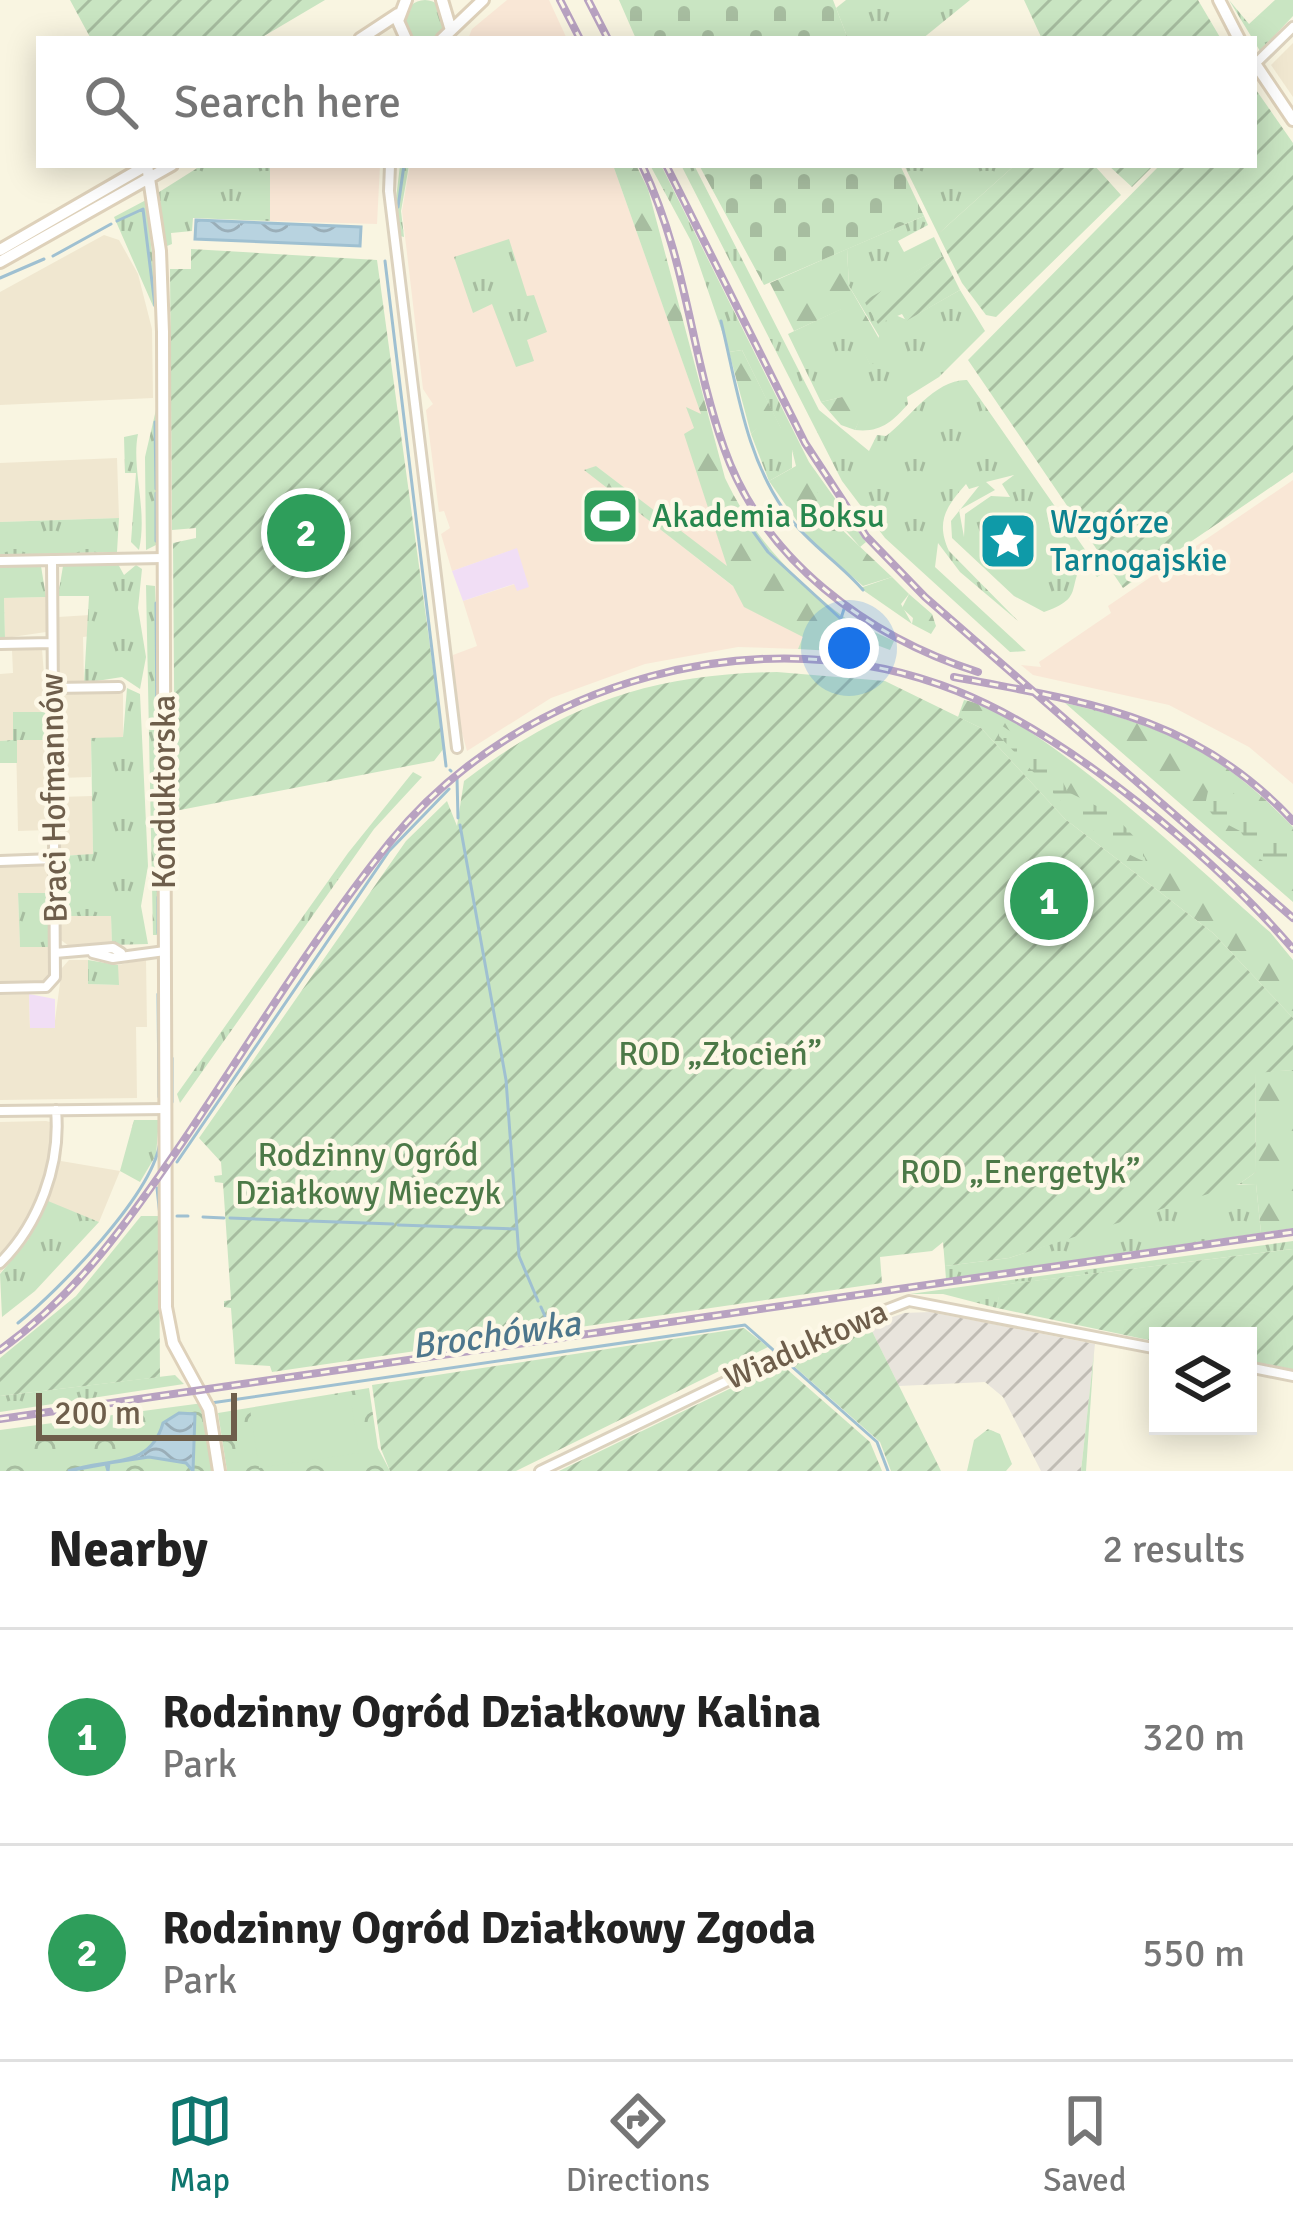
<!DOCTYPE html>
<html lang="en">
<head>
<meta charset="utf-8">
<style>
  body { margin:0; font-family:Signika,sans-serif; background:#f2f2f2; color:#222 }
  .controls { position:absolute; right:36px; bottom:36px; display:grid; overflow:hidden; border-radius:0px; box-shadow:0 6px 30px #0003 }
  .controls button { width:108px; height:108px; display:grid; place-items:center; padding:0; border:0; border-bottom:3px solid #e0e0e0; background:#fff; color:#222; font:60px sans-serif }
  .scale { position:absolute; left:36px; bottom:30px; width:201px; box-sizing:border-box; padding-left:12px; border:6px solid #6e5e4b; border-top:0; font-size:33px; line-height:42px; white-space:nowrap; color:#6e5e4b; -webkit-text-stroke:9px #fdf8e7; paint-order:stroke }
  .you { position:absolute; left:849px; top:648px; width:42px; height:42px; margin:-30px; border:9px solid #fff; border-radius:50%; background:#1a73e8; box-shadow:0 0 0 18px #1a73e833 }
  .badge { display:grid; place-items:center; width:78px; height:78px; border-radius:50%; background:#0f766e; color:#fff; font-size:39px; font-weight:700 }
  .pin { position:absolute; translate:-50% -50%; border:6px solid #fff; box-shadow:0 3px 12px #0006 }
  .list { margin:0; padding:0; list-style:none }
  h2 { display:flex; justify-content:space-between; align-items:center; height:156px; margin:0; padding:0 48px; font-size:51px }
  h2 small { font-size:39px; font-weight:400; color:#767676 }
  .list li { display:grid; grid-template-columns:78px 1fr auto; gap:36px; align-items:center; box-sizing:border-box; height:216px; padding:0 48px; border-top:3px solid #e0e0e0 }
  .list b { display:block; font-size:45px; white-space:nowrap }
  .list p { margin:0; font-size:39px; white-space:nowrap; color:#767676 }
  .list em { font-size:39px; font-style:normal; color:#767676 }
  .icon { flex:none; width:66px; height:66px; fill:none; stroke:currentColor; stroke-width:2; stroke-linecap:round; stroke-linejoin:round }
  .map { position:relative; flex:none; width:1293px; height:1471px; overflow:hidden }
  .search { position:absolute; background:#fff; box-shadow:0 6px 30px #0003; left:36px; right:36px; top:36px; height:132px; display:flex; align-items:center; gap:30px; box-sizing:border-box; padding:0 42px; border-radius:0px; color:#767676; font-size:45px }
  .sheet { height:588px; background:#fff }
  nav { display:flex; justify-content:space-around; align-items:center; box-sizing:border-box; height:168px; border-top:3px solid #e0e0e0; background:#fff; font-size:33px; color:#767676 }
  nav a { display:grid; justify-items:center; gap:6px }
  nav .on { color:#0f766e }
  .map>svg:first-child { display:block }
  .residential { fill:#f0e7d0 }
  .commercial { fill:#f9e7d6 }
  .industrial { fill:url(#industrial-furrows) }
  .education { fill:#f1def5 }
  .grass { fill:url(#grass-tufts); fill-rule:evenodd }
  .forest { fill:url(#forest-firs) }
  .wetland { fill:url(#wetland-marsh) }
  .cemetery { fill:url(#cemetery-stones) }
  .park { fill:url(#park-crowns) }
  .garden { fill:url(#garden-furrows) }
  .pitch { fill:#c9e5c2 }
  .water { fill:url(#water-waves); stroke:#9fc0d1; stroke-width:3 }
  .lines { fill:none; stroke-linecap:round; stroke-linejoin:round }
  .stream { stroke:#9fc0d1; stroke-width:3 }
  .street-casing { stroke:#dcd2be; stroke-width:14 }
  .secondary-casing { stroke:#ded1ba; stroke-width:16 }
  .street { stroke:#fff; stroke-width:8 }
  .secondary { stroke:#fff; stroke-width:10 }
  .rail-casing { stroke:#b8a2c1; stroke-width:8 }
  .rail { stroke:#fdf8e7; stroke-width:3; stroke-dasharray:9; stroke-linecap:butt }
  .labels { text-anchor:middle; dominant-baseline:central; stroke-width:9; stroke-linejoin:round; paint-order:stroke }
  .leisure-label { font-size:33px; fill:#27864d; stroke:#fdf8e7; text-anchor:start }
  .culture-label { font-size:33px; fill:#0d838f; stroke:#fdf8e7; text-anchor:start }
  .street-label { font-size:33px; fill:#6e5e4b; stroke:#fdf8e7 }
  .park-label { font-size:33px; fill:#4c7947; stroke:#fdf8e7 }
  .water-label { font-size:36px; font-style:italic; fill:#4d768c; stroke:#fdf8e7 }
</style>
</head>
<body>
<div class="map">
<svg width="1293" height="1471" viewBox="0 0 1293 1471">
  <defs>
    <pattern id="industrial-furrows" width="10" height="10" patternUnits="userSpaceOnUse" patternTransform="scale(3)"><rect width="10" height="10" fill="#e8e4dc"/><path d="M-1 1l2-2M0 10L10 0M9 11l2-2" fill="none" stroke="#c0bcb4"/></pattern>
    <pattern id="grass-tufts" width="24" height="20" patternUnits="userSpaceOnUse" patternTransform="scale(3)"><rect width="24" height="20" fill="#c9e5c2"/><path d="M3 7l-1-3M5 7V3M7 7l1-3M15 17l-1-3M17 17v-4M19 17l1-3" fill="none" stroke="#a7bda0"/></pattern>
    <pattern id="forest-firs" width="22" height="20" patternUnits="userSpaceOnUse" patternTransform="scale(3)"><rect width="22" height="20" fill="#c9e5c2"/><path d="M5 1l3.5 6h-7zM16 11l3.5 6h-7z" fill="#a7bda0"/></pattern>
    <pattern id="wetland-marsh" width="20" height="14" patternUnits="userSpaceOnUse" patternTransform="scale(3)"><rect width="20" height="14" fill="#c9e5c2"/><path d="M1 5h8M5 5V1M11 12h8M15 12V8" fill="none" stroke="#a7bda0"/></pattern>
    <pattern id="cemetery-stones" width="16" height="16" patternUnits="userSpaceOnUse" patternTransform="scale(3)"><rect width="16" height="16" fill="#c9e5c2"/><path d="M2 7V4a2 2 0 0 1 4 0v3zM10 15v-3a2 2 0 0 1 4 0v3z" fill="#a7bda0"/></pattern>
    <pattern id="park-crowns" width="20" height="18" patternUnits="userSpaceOnUse" patternTransform="scale(3)"><rect width="20" height="18" fill="#c9e5c2"/><path d="M2 6a3 3 0 1 1 6 0M12 15a3 3 0 1 1 6 0" fill="none" stroke="#a7bda0"/></pattern>
    <pattern id="garden-furrows" width="10" height="10" patternUnits="userSpaceOnUse" patternTransform="scale(3)"><rect width="10" height="10" fill="#c9e5c2"/><path d="M-1 1l2-2M0 10L10 0M9 11l2-2" fill="none" stroke="#a7bda0"/></pattern>
    <pattern id="water-waves" width="16" height="10" patternUnits="userSpaceOnUse" patternTransform="scale(3)"><rect width="16" height="10" fill="#b8d3e0"/><path d="M0 5q4-4 8 0t8 0" fill="none" stroke="#9aaeb8"/></pattern>
  </defs>
  <rect width="100%" height="100%" fill="#f9f5e1"/>
  <path class="residential" d="M1293,43V97L1271,65Z
    M104,235L119,240L138,274L152,329L153,398L0,405V292Z
    M117,458L119,518L0,522V463Z
    M46,597V632L5,638L4,598Z
    M90,615L91,636L83,637L84,683H64L59,679L58,617Z
    M42,649L47,712H13V740L0,741V674L13,673L12,650Z
    M65,691H123V737L91,739V777L60,778L59,696Z
    M16,740H47L48,830L18,831Z
    M92,796L93,855H60V797Z
    M41,863L49,871L48,893L18,894L20,947H49V974L42,982H0V864Z
    M61,916H111L112,945L69,946L61,940Z
    M146,959L147,1027H136L137,1098L0,1100V995L29,994L30,1028H54L62,968L69,960H88L89,984L118,985V965Z
    M46,1121L63,1125L61,1161L120,1171L99,1222L48,1202L28,1240L0,1273V1122Z"/>
  <path class="commercial" d="M507,0H549L567,39H468L472,29Z
    M270,165H380L377,224L270,221Z
    M410,165H613L702,416V488L728,568L596,466L586,471L748,598L745,607L804,637L798,649L738,647L645,664L551,698L467,751L456,711L453,655L477,646L463,601L515,584L516,549L452,571L441,534L450,528L444,511L439,512L426,410L433,404L423,389L402,211Z
    M1293,480V784L1249,747L1169,705L1033,675L1021,665L1041,667L1039,662L1111,613L1108,606Z"/>
  <path class="industrial" d="M930,1312L1095,1344L1081,1471H1041L1003,1397L985,1382L899,1386L869,1325L904,1313Z"/>
  <path class="education" d="M517,548L529,587L517,591L514,584L463,601L452,571Z
    M29,994L55,999V1028H30Z"/>
  <path class="grass" d="M405 20a20 20 0 1 1 40 0a20 20 0 1 1-40 0Z
    M846,0H970L922,39H848L836,8Z
    M1229,0L1249,24L1275,0H1293V16L1260,51Z
    M202,165H270V221L193,218L192,231L171,233L172,244L167,246L156,194Z
    M400,165H409L401,211L404,237L400,236L395,207Z
    M650,165H661L809,462L866,542L860,547L812,491L792,450V468L769,481L751,434L759,425L781,429L742,350L729,352L691,241Z
    M681,165H694L819,410L869,451L877,435L886,436C910,418 935,379 967,380L1102,574L1097,577L1083,562C1067,589 1084,598 1044,612L1014,596L952,538L951,521L979,486L969,489L966,484C947,506 935,521 949,551L1018,621L960,572L938,543L935,567L1026,651L1010,652L885,538L842,481ZM1014,475L1002,484L1010,497L991,496L965,514L964,537L959,510L995,490L986,482Z
    M904,165H1015L938,234Z
    M384,196L440,634H437Z
    M146,200L158,306H153L114,217Z
    M924,216L928,225L898,241L904,252L934,237L943,256L865,302L907,320L960,290L985,331L939,377L907,397L908,404C892,422 880,433 855,430L859,420L842,397L821,402L788,334L843,308L870,364L879,336L849,286L847,249Z
    M509,239L527,296L534,295L547,332L527,340L534,361L516,367L492,304L473,313L454,257Z
    M158,401L160,543L146,550L145,457Z
    M138,434C131,468 148,509 139,550L131,542L136,473H125L124,437Z
    M119,518L117,552L0,555V522Z
    M118,564L124,575L136,565L142,569L138,608L146,657L140,689L122,677L84,683L89,596H58L63,566Z
    M41,566L46,597L4,598L5,638H0V567Z
    M892,577L909,594L901,604L912,624L860,588Z
    M146,585L155,586L156,610H160L161,935H153Z
    M848,620L894,641L890,650L874,644L870,652L836,642Z
    M127,688L140,694L148,866L141,906L148,944L112,945L111,916H61L60,856L93,854L91,738L123,737Z
    M13,712H47V740H17V763H0V741L13,740Z
    M413,772L422,777L374,829L180,1103L177,1094L348,853Z
    M18,893H48L49,947H20Z
    M88,960L118,965L119,985L88,984Z
    M134,1120H159L156,1155L140,1182L120,1171Z
    M1256,1184L1261,1233L946,1279L945,1266L1009,1258L1225,1185Z
    M48,1201L99,1222L35,1291L2,1317L0,1274L28,1240Z
    M1293,1241V1249L1001,1285L997,1308L943,1294H910Z
    M175,1375L184,1384L0,1412V1396Z
    M988,1429L1000,1434L1012,1464L1006,1471H967L974,1440Z"/>
  <path class="forest" d="M613,165H636L648,189L725,478C754,539 794,580 848,620L833,651L798,649L803,637L744,607L733,586L584,470L596,466L727,566L684,434L694,428L686,407L701,414Z
    M847,249L849,286L885,349L886,358L870,365L842,309L794,331L770,283Z
    M742,350L782,430L771,433L759,426L751,434L729,352Z
    M842,397L867,404L855,430L841,425L821,402Z
    M792,450L837,525L892,577L863,586L811,541L769,481L796,466Z
    M909,594L932,614L936,626L931,634L912,624L913,618L902,608Z
    M964,700C1036,713 1210,879 1270,932L1293,960V1018L1213,933L1065,819L981,728L958,717Z
    M1065,703C1164,726 1219,750 1293,827V902Z
    M1293,1070V1228L1261,1233L1256,1184H1239L1256,1172L1255,1072Z
    M1094,1352L1086,1471H1081Z"/>
  <path class="wetland" d="M998,723L1051,759L1068,792L1113,814L1140,843L1146,862C1087,839 1043,780 999,736Z
    M1216,780L1260,813L1293,850V882L1260,859L1240,831L1215,818L1205,805L1210,782Z"/>
  <path class="cemetery" d="M619,0H833L848,39H636Z
    M699,165H900L924,216L764,285Z"/>
  <path class="park" d="M369,1388L378,1448L390,1471H227L218,1413Z
    M203,1403L214,1471H0V1430Z"/>
  <path class="garden" d="M70,0H325L259,39H91Z
    M1024,0H1198L1221,39H1042Z
    M1254,87L1293,143V472L1123,588L968,360L1160,165H1254Z
    M1015,165H1094L1121,195L996,317L986,315L962,283L938,234Z
    M1108,165H1154L1132,187Z
    M191,249L377,260L444,748L434,761L175,811L173,543L196,538V528L172,530L170,269H191Z
    M943,256L960,290L906,321L902,314L878,324L864,301Z
    M777,672L885,681L981,728L1065,819L1213,933L1293,1018V1070L1255,1073L1256,1172L1239,1184L1009,1258L945,1266L943,1242L932,1251L880,1257L882,1283L272,1372L270,1366L235,1364L231,1308L224,1307V1301L231,1300L223,1183L215,1182L214,1176L222,1175L221,1162L199,1138L406,841L447,801L457,826L464,781C565,704 651,674 777,672Z
    M141,1216H159L160,1377L0,1396V1358L76,1296Z
    M1293,1249V1371L1248,1361V1336H1158V1342L997,1308L1000,1285Z
    M869,1325L941,1471H891L880,1442L788,1361Z
    M744,1328L768,1347L516,1471H390L381,1449L372,1385Z
    M781,1364L870,1442L882,1471H559Z"/>
  <path class="pitch" d="M350,1395L359,1453L259,1468L250,1409Z"/>
  <path class="water" d="M196,220L361,227L360,246L195,239Z
    M179,1413L195,1414L193,1471L186,1463L149,1457L109,1463L108,1471L106,1464L68,1471C108,1457 150,1470 163,1423Z"/>
  <g class="lines">
    <path class="stream" d="M398,207L404,165
      M117,221L143,209L155,306
      M53,256L111,224
      M385,261L446,766
      M0,278L44,259
      M721,321C737,387 746,461 789,517C810,545 841,564 863,590
      M155,422L156,489
      M156,493V541
      M747,523L768,552L842,620
      M156,603L157,723
      M835,637L844,609
      M822,647L829,645
      M157,728L158,891
      M450,770L451,771
      M457,778L458,818
      M460,825L506,1080L519,1256L538,1301
      M158,897V933
      M158,994L159,1097
      M172,1058V1102
      M177,1162L389,851L449,789
      M157,1188L160,1216
      M177,1216H188
      M203,1217L224,1218
      M230,1218L393,1224
      M398,1225L516,1229
      M541,1307L553,1335
      M18,1323C59,1290 155,1192 160,1141
      M211,1403L745,1325L877,1442L888,1471"/>
    <defs>
      <path id="street" d="M1255,64L1293,27
        M390,165L389,191L457,748
        M0,561L163,558
        M0,644L52,643
        M53,688L119,687
        M0,861L54,859
        M55,953L113,948L121,953
        M93,953L113,958L165,951
        M0,988L46,987L55,977L52,560
        M0,1111L166,1109
        M0,1263C39,1224 61,1165 56,1110
        M1248,1367L1293,1376
        M540,1471L829,1332L909,1301L1158,1349"/>
      <path id="secondary" d="M442,0L450,27
        M1219,0L1239,39
        M360,39L398,14
        M406,39L398,21L406,0
        M442,39L483,0
        M1254,62L1293,120
        M147,165L160,251L163,332L166,1307L173,1343L209,1409L219,1471
        M0,250L147,165
        M0,262L172,165"/>
    </defs>
    <use href="#street" class="street-casing"/>
    <use href="#secondary" class="secondary-casing"/>
    <use href="#street" class="street"/>
    <use href="#secondary" class="secondary"/>
    <defs>
      <path id="rail" d="M560,0L580,39
        M588,0L608,39
        M642,165C688,263 690,352 724,448C763,560 868,637 978,672
        M666,165L805,443L866,536L925,597L1293,918
        M954,677C1087,702 1196,716 1293,821
        M0,1350C79,1293 130,1219 184,1140C251,1041 315,935 390,842C521,680 763,613 957,691C1070,736 1213,856 1293,949
        M0,1419L1293,1232"/>
    </defs>
    <use href="#rail" class="rail-casing"/>
    <use href="#rail" class="rail"/>
  </g>
  <defs>
    <symbol id="stadium-square" viewBox="-11 -11 22 22"><rect x="-9" y="-9" width="18" height="18" rx="4" fill="#2e9e5b" stroke="#fdf8e7"/><path d="M0-5a6.5 5 0 1 0 0 10a6.5 5 0 1 0 0-10ZM-3.5-1.8h7v3.6h-7Z" fill="#fff"/></symbol>
    <symbol id="sight-square" viewBox="-11 -11 22 22"><rect x="-9" y="-9" width="18" height="18" rx="4" fill="#0f9aa8" stroke="#fdf8e7"/><path d="M0-6L1.8-2.2L6-1.7L2.9 1.2L3.7 5.4L0 3.3L-3.7 5.4L-2.9 1.2L-6-1.7L-1.8-2.2Z" fill="#fff"/></symbol>
  </defs>
  <g fill-rule="evenodd">
    <use href="#stadium-square" x="577" y="483" width="66" height="66"/>
    <use href="#sight-square" x="975" y="508" width="66" height="66"/>
  </g>
  <g class="labels">
    <g class="leisure-label">
      <text x="652" y="516">Akademia Boksu</text>
    </g>
    <g class="culture-label">
      <text x="1050" y="522">Wzgórze<tspan x="1050" dy="38">Tarnogajskie</tspan></text>
    </g>
    <g class="street-label">
      <text transform="translate(164 792) rotate(-90)">Konduktorska</text>
      <text transform="translate(54 798) rotate(-91)">Braci Hofmannów</text>
      <text transform="translate(806 1345) rotate(-24)">Wiaduktowa</text>
    </g>
    <g class="park-label">
      <text x="720" y="1054">ROD „Złocień”</text>
      <text x="368" y="1155">Rodzinny Ogród<tspan x="368" dy="38">Działkowy Mieczyk</tspan></text>
      <text x="1020" y="1172">ROD „Energetyk”</text>
    </g>
    <g class="water-label">
      <text transform="translate(496 1335) rotate(-8)">Brochówka</text>
    </g>
  </g>
</svg>
<div class="controls">
<button><svg class="icon" aria-label="layers" viewBox="0 0 24 24"><path d="M12 4l9 5-9 5-9-5zM3 14l9 5 9-5"/></svg></button>
</div>
<div class="scale">200 m</div>
<div class="you"></div>
<div class="pin badge" style="left:1049px;top:901px;background:#2e9e5b">1</div>
<div class="pin badge" style="left:306px;top:533px;background:#2e9e5b">2</div>
<div class="search"><svg class="icon" aria-label="search" viewBox="0 0 24 24"><circle cx="10" cy="10" r="6"/><path d="M15 15l6 6"/></svg>Search here</div>
</div>
<section class="sheet">
<h2>Nearby<small>2 results</small></h2>
<ul class="list">
<li><span class="badge" style="background:#2e9e5b">1</span><div><b>Rodzinny Ogród Działkowy Kalina</b><p>Park</p></div><em>320 m</em></li>
<li><span class="badge" style="background:#2e9e5b">2</span><div><b>Rodzinny Ogród Działkowy Zgoda</b><p>Park</p></div><em>550 m</em></li>
</ul>
</section>
<nav>
<a class="on"><svg class="icon" aria-label="map" viewBox="0 0 24 24"><path d="M3 6l6-2 6 2 6-2v14l-6 2-6-2-6 2zM9 4v14M15 6v14"/></svg>Map</a>
<a><svg class="icon" aria-label="directions" viewBox="0 0 24 24"><path d="M12 3l9 9-9 9-9-9zM9 14v-3h6M13 9l2 2-2 2"/></svg>Directions</a>
<a><svg class="icon" aria-label="saved" viewBox="0 0 24 24"><path d="M7 4h10v16l-5-4-5 4z"/></svg>Saved</a>
</nav>
</body>
</html>
